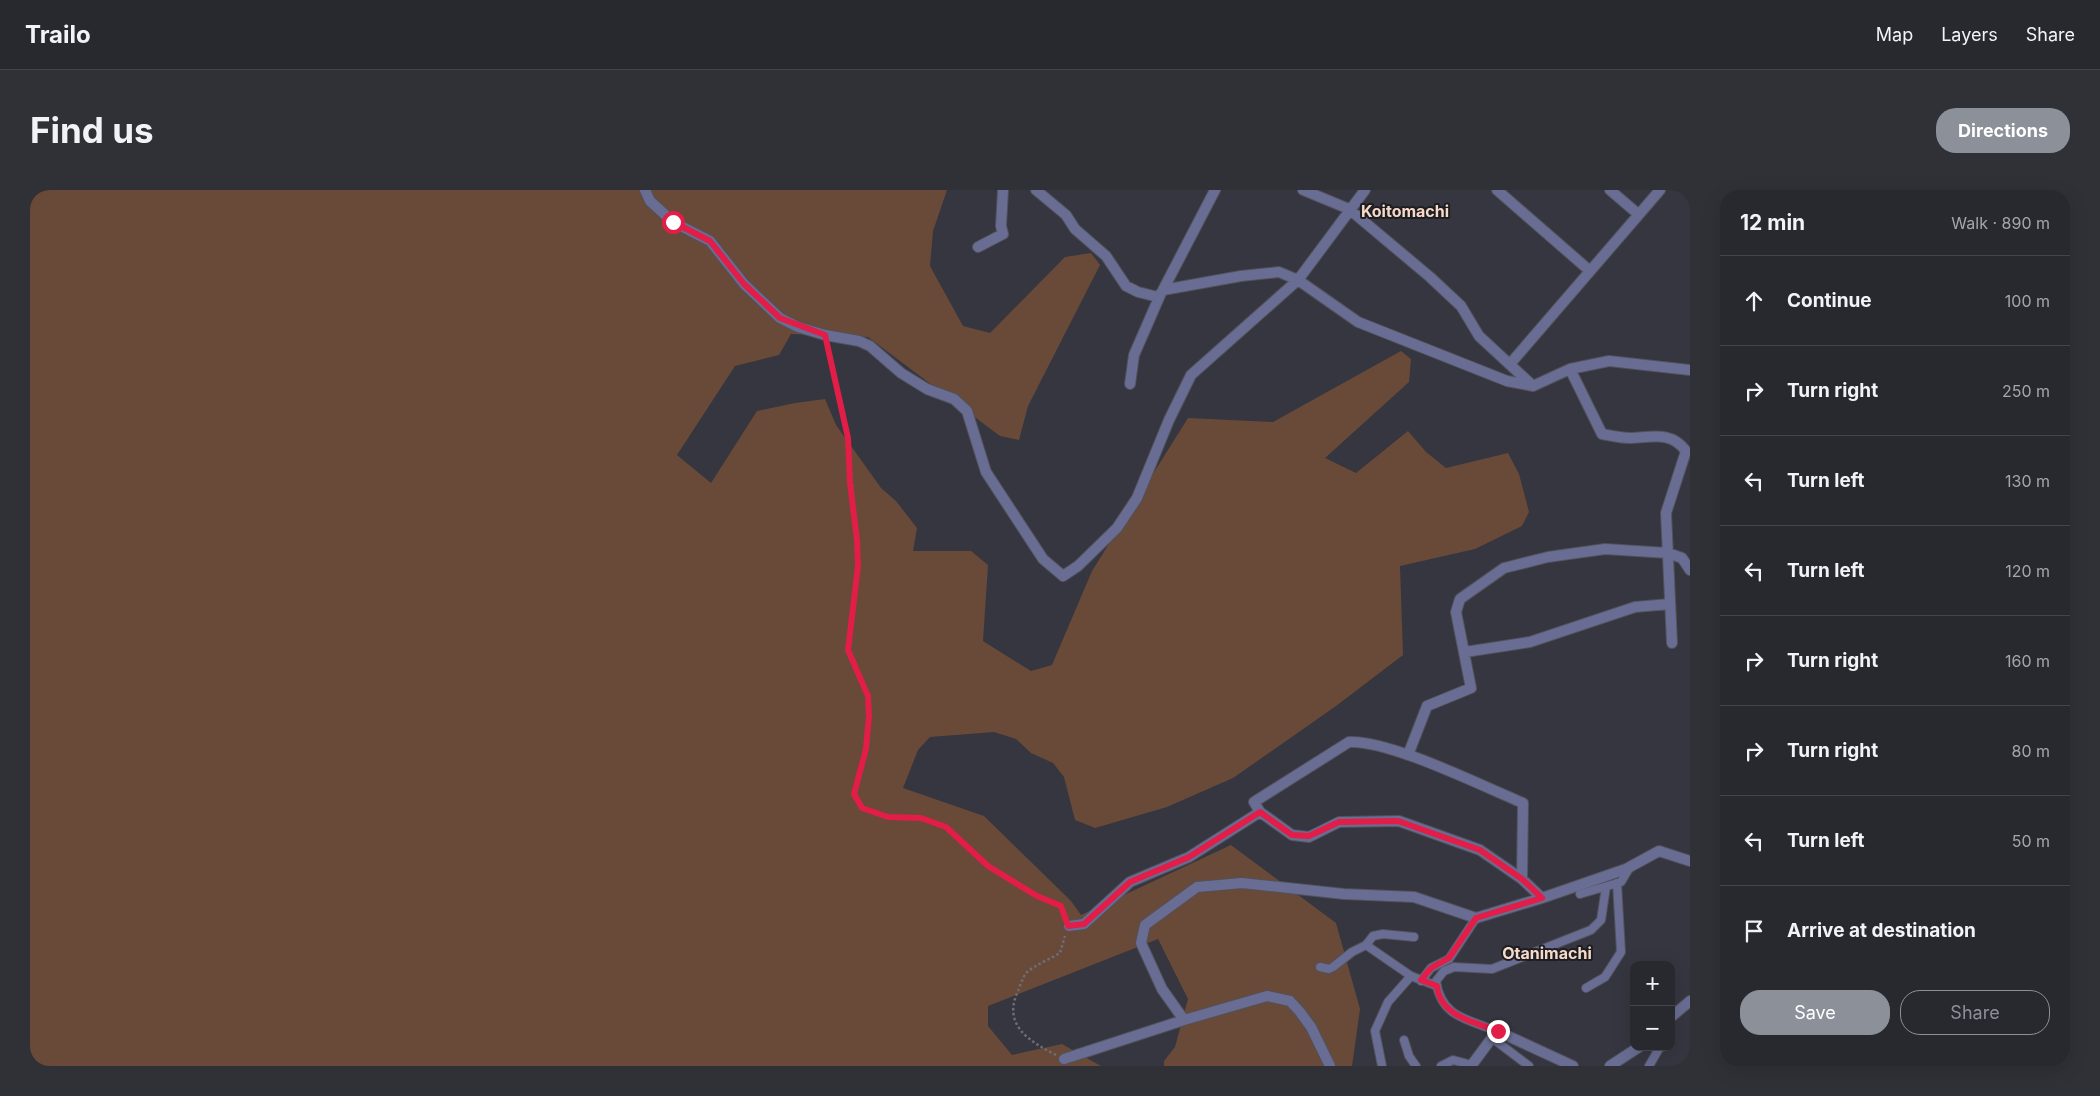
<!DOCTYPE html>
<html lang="en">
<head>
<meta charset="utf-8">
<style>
  body { margin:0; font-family:Inter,sans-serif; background:#303037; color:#f1f3f6 }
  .controls { position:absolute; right:15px; bottom:15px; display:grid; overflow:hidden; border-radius:10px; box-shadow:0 5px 20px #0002 }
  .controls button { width:45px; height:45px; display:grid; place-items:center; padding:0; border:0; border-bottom:1px solid #44444b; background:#28282f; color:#f1f3f6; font:25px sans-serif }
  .stop { position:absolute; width:15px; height:15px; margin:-11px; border:4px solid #e11d48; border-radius:50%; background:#fff }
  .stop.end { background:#e11d48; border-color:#fff; box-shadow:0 1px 5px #0008 }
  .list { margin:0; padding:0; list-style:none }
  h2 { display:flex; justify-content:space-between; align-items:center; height:65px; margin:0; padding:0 20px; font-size:21px }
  h2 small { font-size:16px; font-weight:400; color:#a5a6aa }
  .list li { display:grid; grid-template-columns:32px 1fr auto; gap:15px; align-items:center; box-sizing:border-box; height:90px; padding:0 20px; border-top:1px solid #44444b }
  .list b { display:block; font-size:19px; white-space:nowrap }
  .list em { font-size:16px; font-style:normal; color:#a5a6aa }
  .actions { display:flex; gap:10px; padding:15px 20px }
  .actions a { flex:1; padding:11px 0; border:1px solid #8c9099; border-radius:20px; text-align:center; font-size:18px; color:#8c9099 }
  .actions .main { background:#8c9099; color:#fff }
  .icon { flex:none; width:28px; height:28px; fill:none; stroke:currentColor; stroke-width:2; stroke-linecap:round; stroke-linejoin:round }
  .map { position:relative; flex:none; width:1660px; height:876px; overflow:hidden; border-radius:20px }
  header { display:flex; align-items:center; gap:30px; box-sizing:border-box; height:70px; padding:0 25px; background:#28282f; border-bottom:1px solid #44444b }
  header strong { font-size:24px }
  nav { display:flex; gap:28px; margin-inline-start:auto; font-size:18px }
  .intro { display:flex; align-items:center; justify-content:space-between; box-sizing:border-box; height:120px; padding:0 30px }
  h1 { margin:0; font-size:35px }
  .button { padding:12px 22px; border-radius:20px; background:#8c9099; color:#fff; font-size:18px; font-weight:700 }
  main { display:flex; gap:30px; padding:0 30px }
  aside { flex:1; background:#28282f; border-radius:20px; box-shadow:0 5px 20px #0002 }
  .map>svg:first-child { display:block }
  .green { fill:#694a39 }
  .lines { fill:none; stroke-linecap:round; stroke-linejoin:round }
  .service-casing { stroke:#51525b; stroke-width:10 }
  .minor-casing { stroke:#51525b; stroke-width:12 }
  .path { stroke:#6c6d75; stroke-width:2.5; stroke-dasharray:2.5 2.5; stroke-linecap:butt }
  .service { stroke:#696d93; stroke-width:8 }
  .minor { stroke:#696d93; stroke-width:10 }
  .route { stroke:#e11d48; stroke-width:6 }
  .labels { text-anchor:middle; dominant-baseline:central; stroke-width:4; stroke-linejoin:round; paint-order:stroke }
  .quarter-label { font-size:16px; font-weight:bold; fill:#f7d9c9; stroke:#1d1e22 }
</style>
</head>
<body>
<header>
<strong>Trailo</strong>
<nav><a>Map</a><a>Layers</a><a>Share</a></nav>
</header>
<div class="intro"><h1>Find us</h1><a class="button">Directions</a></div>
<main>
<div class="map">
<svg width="1660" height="876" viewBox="0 0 1660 876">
  <rect width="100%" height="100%" fill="#35363f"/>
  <path class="green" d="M0,0H917L903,41L900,76L933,136L960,143L1035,67L1061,63L1070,75L998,216L989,250L970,246L838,147L761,144L749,165L705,176L647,265L681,293L727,221L765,213L795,209L806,235L851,298L866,311L887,338L883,361H941L958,375L953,451L1001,481L1022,475L1062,381L1158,228L1243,232L1371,161L1381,169L1379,192L1295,268L1326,283L1378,241L1396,262L1416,278L1478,263L1489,284L1499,322L1492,336L1445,359L1370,376L1373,465L1306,516L1203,588L1137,617L1065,638L1045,630L1034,587L1023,573L1001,563L986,549L964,542L900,547L888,560L873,598L954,626L1041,711L1051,725L1201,655L1306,733L1330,819L1322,876H1134V871L1145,857L1158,809L1128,749L958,816V836L982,865L1032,854L1071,876H0Z"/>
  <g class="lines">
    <defs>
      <path id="service" d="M1550,704L1591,692L1600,677
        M1336,755L1381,786L1407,796
        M1290,777L1299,779L1303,777L1322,762L1336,755L1343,746L1353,744L1384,747
        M1391,791L1401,778L1419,769L1446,728
        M1556,798L1575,787L1591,762L1587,693
        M1467,841C1437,829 1411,827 1406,791L1414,781L1424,777L1462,779L1561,740L1571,730L1576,697
        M1462,848L1499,876
        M1374,850L1379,866L1386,876
        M1352,876L1345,841L1358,812L1381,786
        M1411,876L1423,870L1442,875
        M1619,876L1630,857"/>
      <path id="minor" d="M615,0L620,11L643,32L680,51L714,94L750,128L768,137L795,145L829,151L840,156L871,183L897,199L924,209L937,221L956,282L1013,369L1033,386L1048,376L1087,338L1107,308L1139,230L1161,185L1268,90L1335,0
        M1006,0L1036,25L1045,39L1076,66L1096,96L1108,102L1128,107
        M1185,0L1133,100L1211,86L1249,82L1268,90L1328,132L1477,191L1503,196L1540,179L1579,171L1660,180
        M1273,0L1319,19L1400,87L1431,116L1449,146L1503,196
        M1467,0L1560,81
        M1580,0L1608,24
        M948,57L973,44L971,36L973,0
        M1480,174L1630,0
        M1540,179L1572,244C1582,246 1591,248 1601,248C1623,247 1641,241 1656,261L1636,323L1642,453
        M1100,194L1104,165L1131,103
        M1435,462L1500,452L1605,417L1640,414
        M1378,565L1397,516L1441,498L1426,422L1430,409L1474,378L1518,367L1575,359L1638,363L1652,368L1660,380
        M1492,689L1493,613C1452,596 1360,550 1319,552L1224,612L1230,622L1262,645L1279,647L1309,632L1369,631L1450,660L1492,689L1512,708
        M1039,736L1054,734L1100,692L1159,667L1230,622
        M1641,827L1660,811
        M1154,830L1132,799L1111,753L1115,735L1167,697L1212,693L1314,704L1384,707L1446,728L1512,708L1596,679L1629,661L1660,671
        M1034,869L1154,830L1237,806L1260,811L1270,822L1281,837L1300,876
        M1441,876L1467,841L1543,876
        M1580,876L1609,857"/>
    </defs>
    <use href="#service" class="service-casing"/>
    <use href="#minor" class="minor-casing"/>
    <path class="path" d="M798,156L818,248L827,350L828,376L818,461L838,506L839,526L836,559L825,604L832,618L858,627L891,628L916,637L958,676L1007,706L1031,716L1035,727
      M1026,865C999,851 972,835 988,801C990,796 993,787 996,783C1005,775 1020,769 1030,763L1035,746"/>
    <use href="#service" class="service"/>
    <use href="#minor" class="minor"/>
  </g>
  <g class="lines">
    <path class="route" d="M643,32L680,51L714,94L750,128L795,145L818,248L820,293L827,350L828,376L818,460L838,506L839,526L836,559L824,604L832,618L858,627L891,628L916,637L958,676L1007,706L1031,716L1038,736L1054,734L1100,692L1159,667L1230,622L1262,645L1279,646L1309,632L1368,631L1450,660L1492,689L1512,708L1446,728L1419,768L1401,778L1391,790L1407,796C1410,826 1444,832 1468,841"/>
  </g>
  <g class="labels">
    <g class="quarter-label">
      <text x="1375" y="21">Koitomachi</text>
      <text x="1517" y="763">Otanimachi</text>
    </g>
  </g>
</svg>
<div class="controls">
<button>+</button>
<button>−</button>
</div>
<div class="stop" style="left:643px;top:32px"></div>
<div class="stop end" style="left:1468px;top:841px"></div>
</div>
<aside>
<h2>12 min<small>Walk · 890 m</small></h2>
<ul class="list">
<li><svg class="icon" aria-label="ahead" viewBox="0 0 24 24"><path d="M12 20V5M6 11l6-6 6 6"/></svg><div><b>Continue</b></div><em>100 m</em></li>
<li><svg class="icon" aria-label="right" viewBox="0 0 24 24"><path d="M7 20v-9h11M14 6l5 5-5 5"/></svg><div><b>Turn right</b></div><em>250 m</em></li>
<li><svg class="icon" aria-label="left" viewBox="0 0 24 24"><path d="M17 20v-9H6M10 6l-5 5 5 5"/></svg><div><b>Turn left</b></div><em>130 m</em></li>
<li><svg class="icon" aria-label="left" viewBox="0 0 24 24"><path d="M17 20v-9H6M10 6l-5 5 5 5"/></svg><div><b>Turn left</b></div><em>120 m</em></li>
<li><svg class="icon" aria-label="right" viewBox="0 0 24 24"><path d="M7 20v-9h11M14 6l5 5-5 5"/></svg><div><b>Turn right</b></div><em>160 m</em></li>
<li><svg class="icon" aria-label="right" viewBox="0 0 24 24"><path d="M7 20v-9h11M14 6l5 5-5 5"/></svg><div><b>Turn right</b></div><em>80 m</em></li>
<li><svg class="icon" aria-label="left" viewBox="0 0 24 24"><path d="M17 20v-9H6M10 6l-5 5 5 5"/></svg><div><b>Turn left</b></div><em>50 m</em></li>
<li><svg class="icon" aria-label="arrive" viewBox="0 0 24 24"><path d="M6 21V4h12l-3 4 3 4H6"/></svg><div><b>Arrive at destination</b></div></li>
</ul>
<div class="actions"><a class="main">Save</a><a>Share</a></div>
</aside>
</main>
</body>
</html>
